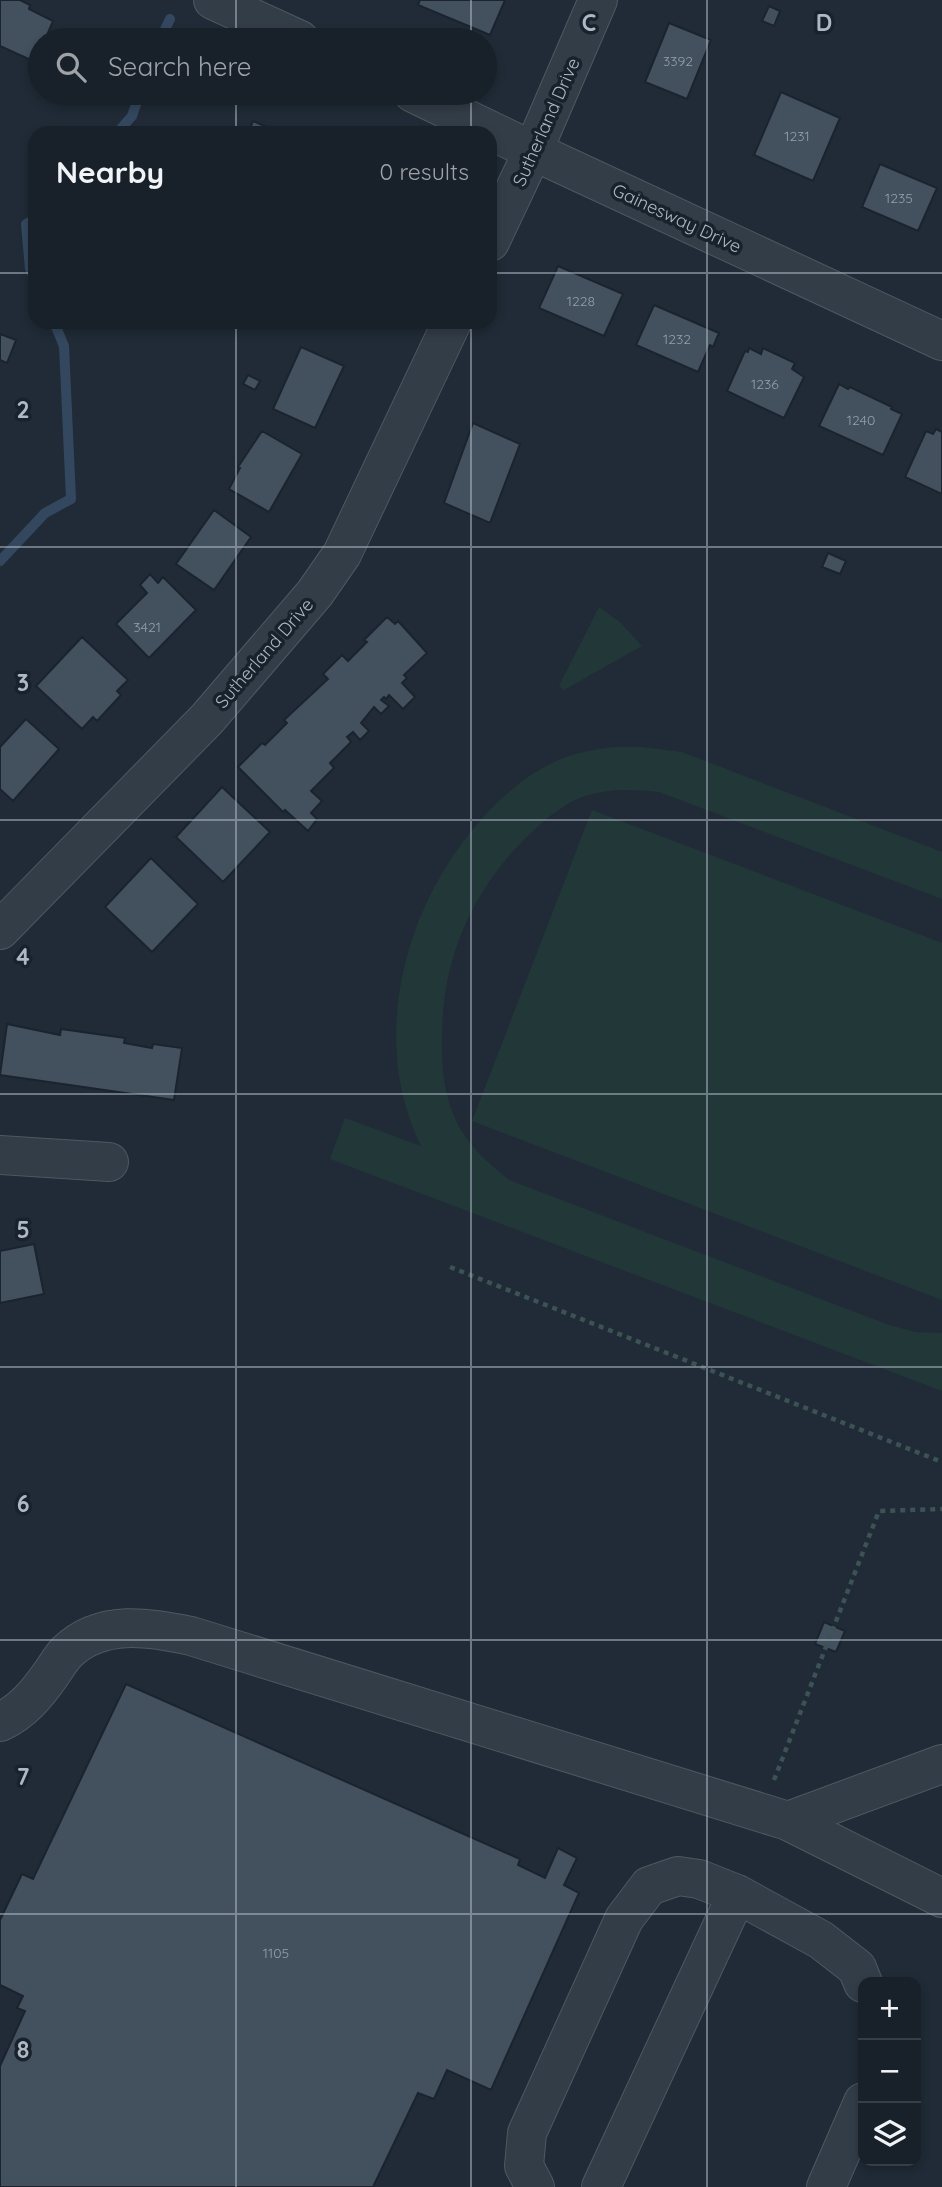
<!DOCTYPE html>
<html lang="en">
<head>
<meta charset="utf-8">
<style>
  body { margin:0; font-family:Quicksand,sans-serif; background:#252d35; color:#f1f3f6 }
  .controls { position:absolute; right:21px; bottom:21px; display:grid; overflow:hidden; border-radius:14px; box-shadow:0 4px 10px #0003 }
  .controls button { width:63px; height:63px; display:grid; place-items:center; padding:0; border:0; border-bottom:2px solid #363e46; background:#182029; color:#f1f3f6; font:35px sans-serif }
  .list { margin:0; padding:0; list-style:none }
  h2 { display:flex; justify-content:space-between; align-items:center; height:91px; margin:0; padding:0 28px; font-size:30px }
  h2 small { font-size:23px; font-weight:400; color:#9fa3a8 }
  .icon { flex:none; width:38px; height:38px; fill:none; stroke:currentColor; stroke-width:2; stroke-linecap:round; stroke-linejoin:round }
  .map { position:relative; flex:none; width:942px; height:2187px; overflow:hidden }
  .search { position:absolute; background:#182029; box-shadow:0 4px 10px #0003; left:28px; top:28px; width:469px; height:77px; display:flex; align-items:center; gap:18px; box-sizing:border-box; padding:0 24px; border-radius:38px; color:#9fa3a8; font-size:26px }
  .panel { position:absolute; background:#182029; box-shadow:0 4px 10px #0003; left:28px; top:126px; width:469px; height:203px; border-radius:21px }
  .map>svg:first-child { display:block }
  .green { fill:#223738 }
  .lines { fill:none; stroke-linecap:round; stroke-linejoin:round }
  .stream { stroke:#33485f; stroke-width:10 }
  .building { fill:#43515f; stroke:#1b242e; stroke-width:2 }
  .minor-casing { stroke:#4e5862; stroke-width:40 }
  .path { stroke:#3c5353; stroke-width:4.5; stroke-dasharray:5 5; stroke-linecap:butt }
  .minor { stroke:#333d48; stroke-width:38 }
  .grid { fill:none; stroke:#adb8c4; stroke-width:2; stroke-opacity:0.55 }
  .labels { text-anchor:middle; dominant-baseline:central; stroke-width:7; stroke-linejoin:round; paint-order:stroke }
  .number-label { font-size:14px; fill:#929eab }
  .street-label { font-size:18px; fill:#adb8c4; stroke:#19222c }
  .grid-label { font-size:23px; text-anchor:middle; font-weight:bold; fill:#adb8c4; stroke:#19222c; stroke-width:7; stroke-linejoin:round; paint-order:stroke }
</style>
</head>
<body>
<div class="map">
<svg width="942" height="2187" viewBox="0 0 942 2187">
  <rect width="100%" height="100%" fill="#202b37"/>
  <path class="green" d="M599,607L621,623L642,646L564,690L559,686Z
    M617,747H641L682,752L942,852V899L659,792C631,789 601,788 575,800C553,811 534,829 518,846C469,898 443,962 442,1033C441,1061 443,1089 454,1116C465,1143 487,1162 509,1180L889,1325L916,1332L942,1333V1391L330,1159L345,1118L421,1146C370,1043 402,914 474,828C495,803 520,779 550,764C572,753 594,749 617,747Z
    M592,810L942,943V1300L472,1121Z"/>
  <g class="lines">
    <path class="stream" d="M160,40L170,19
      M117,133L132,116L140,93
      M35,219L26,224L30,269L35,280
      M0,561L45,513L71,499L64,346L54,322"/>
  </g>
  <path class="building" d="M0,0H20L30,5L29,9L53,21L45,40H40V50L35,62L0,46Z
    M420,0H505L490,35L418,5Z
    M769,6L780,11L774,26L762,21Z
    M669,23L711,40L687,99L645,82Z
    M781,92L840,118L813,181L754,155Z
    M253,121L280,133H248Z
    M880,164L937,188L918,231L862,207Z
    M558,266L623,294L604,336L539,308Z
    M654,305L719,333L713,347L710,345L698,372L636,345Z
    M0,334L16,340L7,363L0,360Z
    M301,347L344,366L315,428L273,409Z
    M749,348L761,354L763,348L795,363L792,369L804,377L784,418L727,391L745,351L748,352Z
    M248,375L260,381L255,390L243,384Z
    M839,384L848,389L850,387L892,407L891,409L902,414L883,455L819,426Z
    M473,423L520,444L490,523L444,503Z
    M936,429L942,432V494L905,477L926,431L933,434Z
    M262,431L302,454L269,512L229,489L240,468L238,467Z
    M214,510L251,537L214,590L176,564Z
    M828,553L846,561L840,574L822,567Z
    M150,574L158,583L163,577L196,610L149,658L116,624L147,593L140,585Z
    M387,617L395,624L398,621L427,653L404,675L407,678L402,683L415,697L403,709L389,695L386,699L384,697L381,700L389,706L381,714L374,707L361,723L369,731L360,740L353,732L347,737L351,742L330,763L334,768L311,791L322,801L311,813L317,819L308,831L285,810L283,812L238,767L262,743L265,745L287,723L284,720L328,679L323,674L342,655L348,661L367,642L364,640Z
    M82,637L128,680L117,691L121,695L97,721L93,717L82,729L36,686Z
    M26,719L59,749L13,801L0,789V747Z
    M222,787L270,832L223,882L176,837Z
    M151,858L198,904L152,952L105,907Z
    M7,1024L60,1035L61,1029L125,1038L124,1043L152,1048L153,1044L182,1048L174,1100L0,1075Z
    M34,1244L44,1294L0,1303V1251Z
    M824,1622L845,1631L836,1652L815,1644Z
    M126,1684L520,1859L518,1865L545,1878L558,1848L577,1858L564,1885L579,1893L491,2090L447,2070L434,2099L418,2093L373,2187H0V2066L25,2011L17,2008L23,1996L0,1985V1920L22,1874L33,1879Z"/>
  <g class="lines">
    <defs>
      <path id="minor" d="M213,0L300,40
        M413,93L533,151L942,341
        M490,242L533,151L598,0
        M0,930L207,719L315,593L342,554L452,322
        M0,1155L109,1162
        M0,1722C22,1712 37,1694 51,1674C56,1667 61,1658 67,1652C101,1619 149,1627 191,1636L788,1821L942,1898
        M788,1821L942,1764
        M535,2187L524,2166L527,2133L624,1919L649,1886L678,1876L699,1879L737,1894L821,1940L857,1968L863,1983
        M601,2187L737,1894
        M826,2187L863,2102"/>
    </defs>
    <use href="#minor" class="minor-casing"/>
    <path class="path" d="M450,1267L942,1462
      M774,1780L879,1511L942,1509"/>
    <use href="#minor" class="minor"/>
  </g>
  <path class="grid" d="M236,0V40M471,0V40M707,0V2187M236,93V133M471,93V133M0,273H35M490,273H942M236,322V2187M471,322V2187M0,547H942M0,820H942M0,1094H942M0,1367H942M0,1640H942M0,1914H942"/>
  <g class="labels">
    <g class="number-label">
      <text x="678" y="61">3392</text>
      <text x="797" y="136">1231</text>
      <text x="899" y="198">1235</text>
      <text x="581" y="301">1228</text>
      <text x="677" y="339">1232</text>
      <text x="765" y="384">1236</text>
      <text x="861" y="420">1240</text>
      <text x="147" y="627">3421</text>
      <text x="276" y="1953">1105</text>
    </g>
    <g class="street-label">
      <text transform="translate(546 122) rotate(-66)">Sutherland Drive</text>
      <text transform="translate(677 218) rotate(25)">Gainesway Drive</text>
      <text transform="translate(264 653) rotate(-49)">Sutherland Drive</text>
    </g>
  </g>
  <g class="grid-label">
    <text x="589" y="31">C</text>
    <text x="824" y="31">D</text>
    <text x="23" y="418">2</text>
    <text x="23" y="691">3</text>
    <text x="23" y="965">4</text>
    <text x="23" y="1238">5</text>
    <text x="23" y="1512">6</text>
    <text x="23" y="1785">7</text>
    <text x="23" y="2058">8</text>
  </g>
</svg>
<div class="controls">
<button>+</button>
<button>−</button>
<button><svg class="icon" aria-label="layers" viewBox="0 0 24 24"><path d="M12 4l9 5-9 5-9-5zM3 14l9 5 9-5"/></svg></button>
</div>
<div class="search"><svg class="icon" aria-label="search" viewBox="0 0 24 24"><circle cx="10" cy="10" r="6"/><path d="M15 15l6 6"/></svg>Search here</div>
<section class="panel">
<h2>Nearby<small>0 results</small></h2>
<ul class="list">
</ul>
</section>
</div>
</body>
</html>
